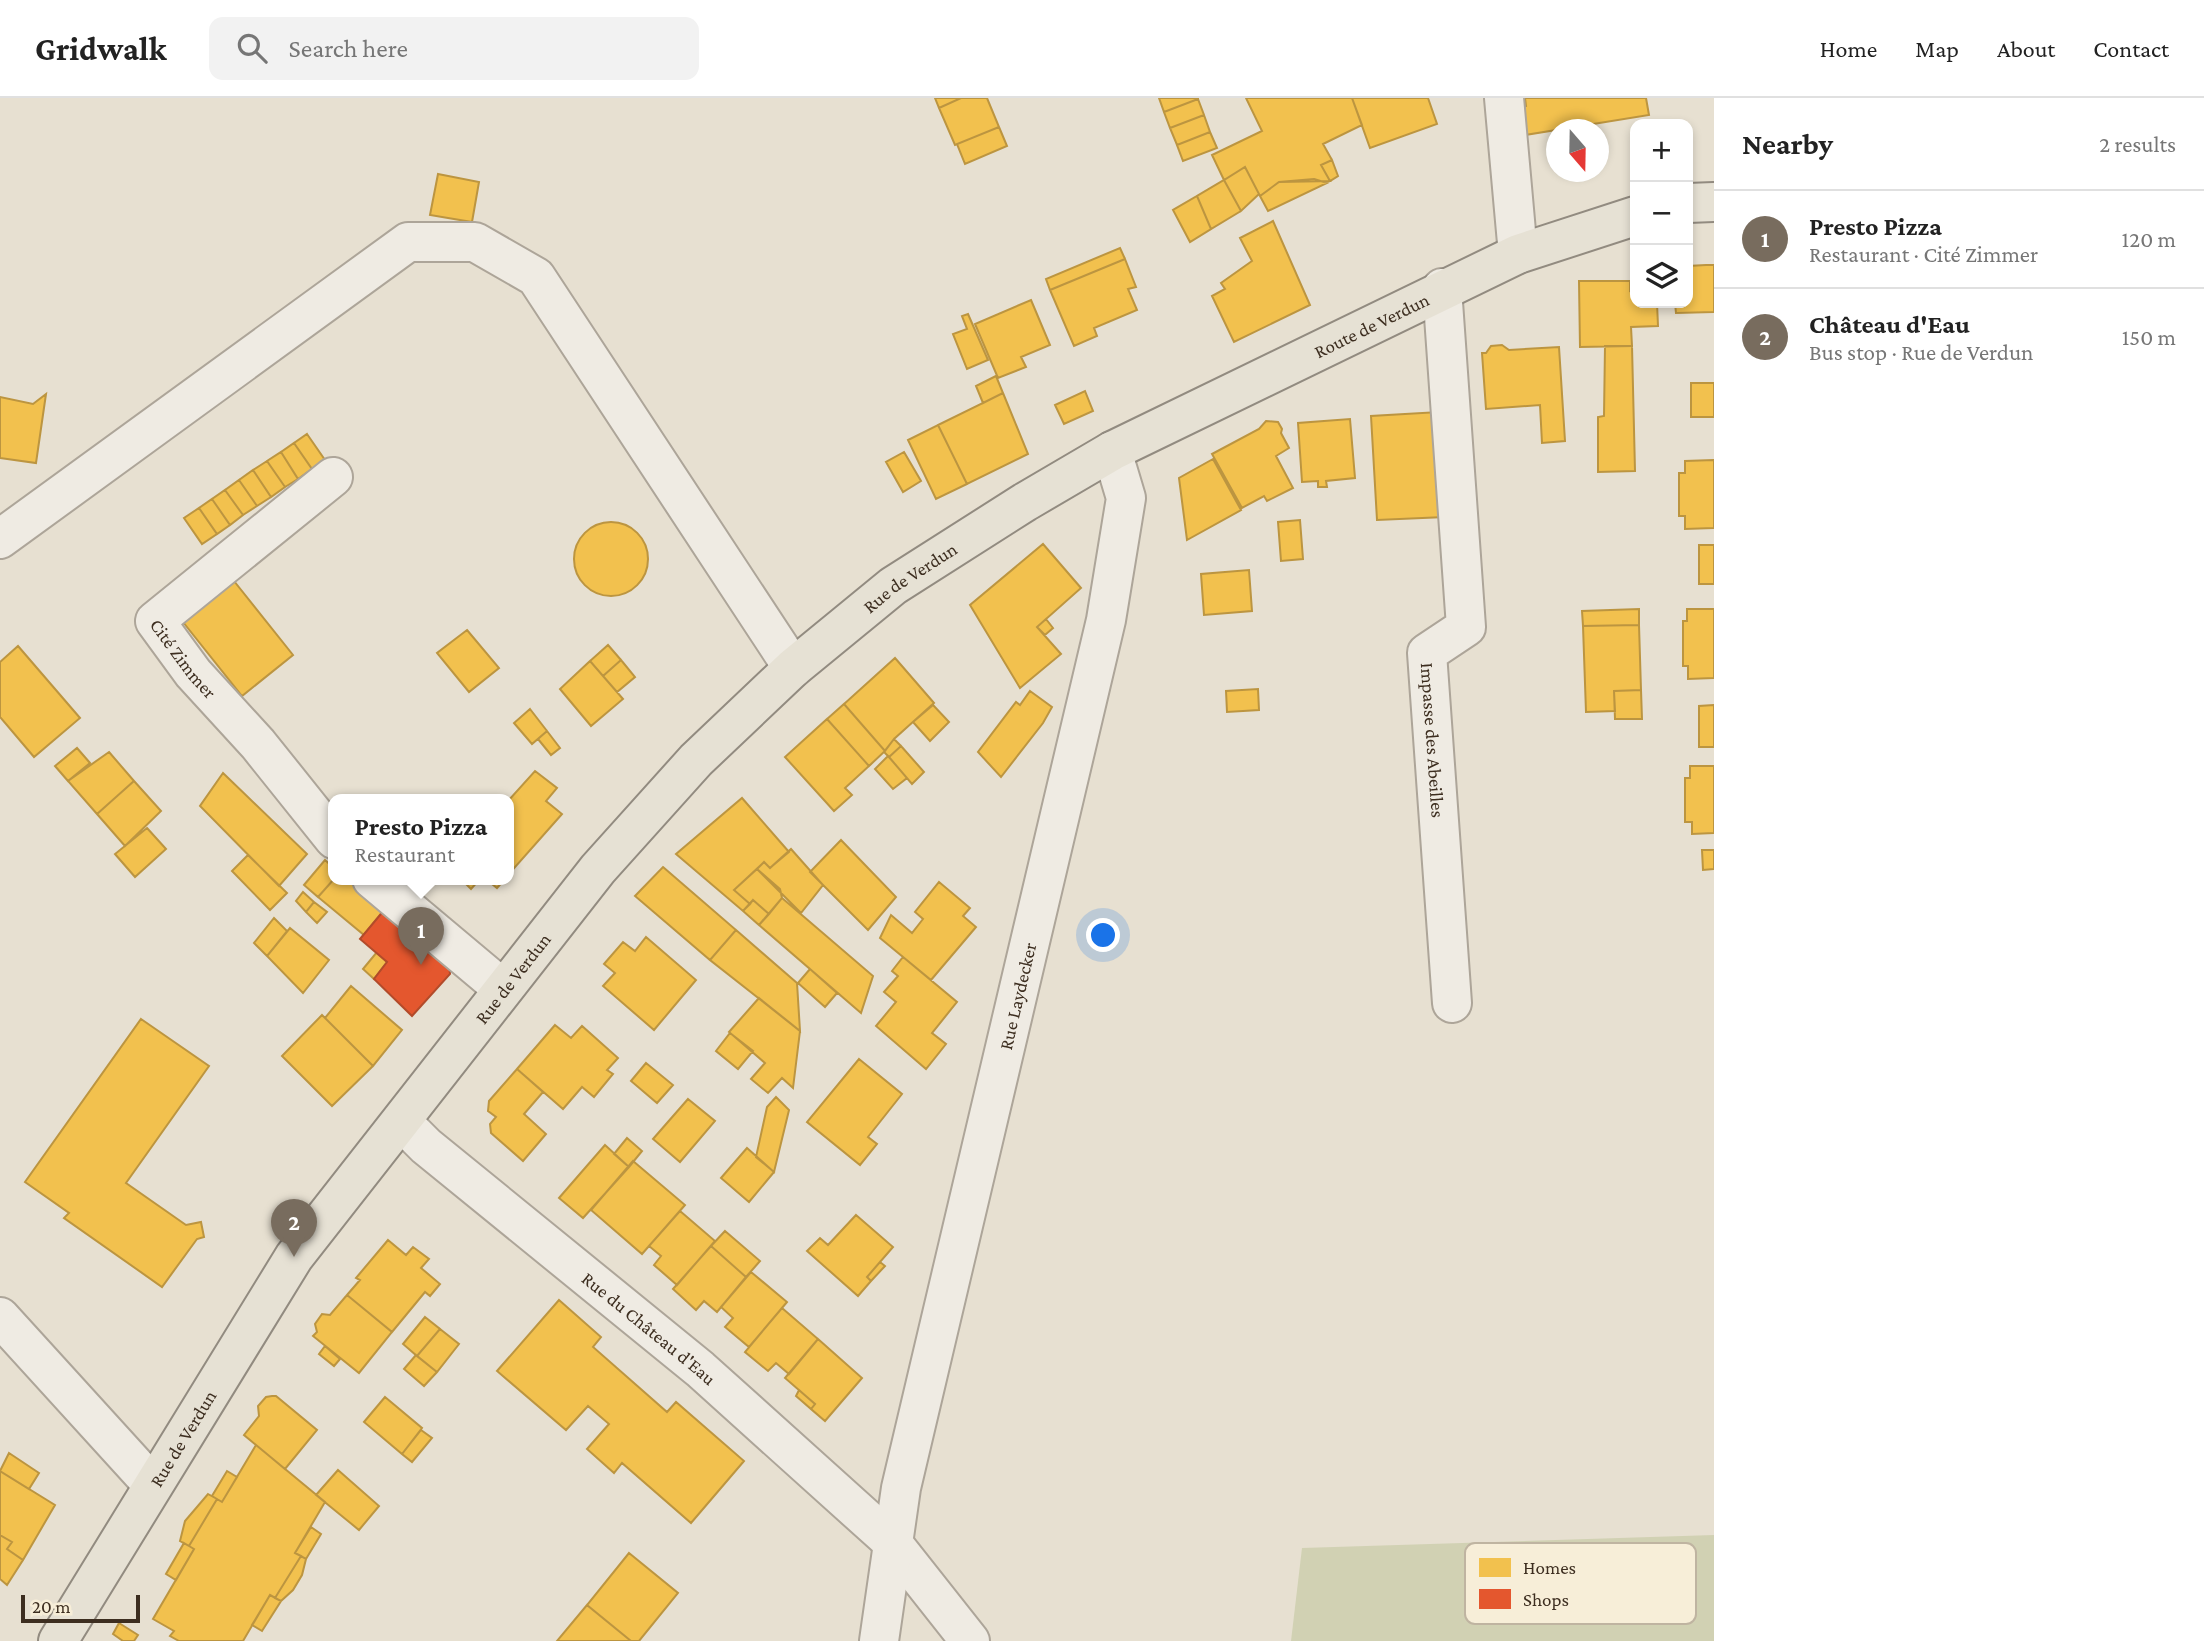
<!DOCTYPE html>
<html lang="en">
<head>
<meta charset="utf-8">
<style>
  body { margin:0; font-family:"Crimson Pro",serif; background:#f2f2f2; color:#222 }
  .controls { position:absolute; right:21px; top:21px; display:grid; overflow:hidden; border-radius:14px; box-shadow:0 4px 10px #0003 }
  .controls button { width:63px; height:63px; display:grid; place-items:center; padding:0; border:0; border-bottom:2px solid #e0e0e0; background:#fff; color:#222; font:35px sans-serif }
  .compass { position:absolute; left:1546px; top:21px; width:63px; height:63px; border-radius:50%; background:#fff; box-shadow:0 4px 10px #0003; rotate:160deg }
  .scale { position:absolute; left:21px; bottom:18px; width:119px; box-sizing:border-box; padding-left:7px; border:4px solid #3d2e20; border-top:0; font-size:19px; line-height:24px; white-space:nowrap; color:#3d2e20; -webkit-text-stroke:5px #f7eed8; paint-order:stroke }
  .you { position:absolute; left:1104px; top:838px; width:24px; height:24px; margin:-18px; border:5px solid #fff; border-radius:50%; background:#1a73e8; box-shadow:0 0 0 10px #1a73e833 }
  .badge { display:grid; place-items:center; width:46px; height:46px; border-radius:50%; background:#786c5e; color:#fff; font-size:23px; font-weight:700 }
  .pin { position:absolute; translate:-50% -58px; filter:drop-shadow(0 2px 4px #0008) }
  .pin::after { content:''; position:absolute; top:37px; width:24px; height:21px; background:inherit; clip-path:polygon(0 0,100% 0,50% 100%) }
  .popup { position:absolute; left:328px; top:696px; width:186px; height:91px; box-sizing:border-box; display:grid; place-content:center; border-radius:14px; background:#fff; filter:drop-shadow(0 2px 5px #0005); font-size:23px; white-space:nowrap; color:#767676 }
  .popup b { font-size:26px; color:#222 }
  .popup::after { content:''; position:absolute; left:50%; top:100%; margin-left:-14px; border:14px solid transparent; border-top-color:#fff }
  .list { margin:0; padding:0; list-style:none }
  h2 { display:flex; justify-content:space-between; align-items:center; height:91px; margin:0; padding:0 28px; font-size:30px }
  h2 small { font-size:23px; font-weight:400; color:#767676 }
  .list li { display:grid; grid-template-columns:46px 1fr auto; gap:21px; align-items:center; box-sizing:border-box; height:98px; padding:0 28px; border-top:2px solid #e0e0e0 }
  .list b { display:block; font-size:26px; white-space:nowrap }
  .list p { margin:0; font-size:23px; white-space:nowrap; color:#767676 }
  .list em { font-size:23px; font-style:normal; color:#767676 }
  .icon { flex:none; width:38px; height:38px; fill:none; stroke:currentColor; stroke-width:2; stroke-linecap:round; stroke-linejoin:round }
  .map { position:relative; flex:none; width:1714px; height:1543px; overflow:hidden }
  header { display:flex; align-items:center; gap:42px; box-sizing:border-box; height:98px; padding:0 35px; background:#fff; border-bottom:2px solid #e0e0e0 }
  header strong { font-size:33px }
  nav { display:flex; gap:38px; margin-inline-start:auto; font-size:24px }
  .search { width:490px; height:63px; background:#f2f2f2; display:flex; align-items:center; gap:18px; box-sizing:border-box; padding:0 24px; border-radius:14px; color:#767676; font-size:26px }
  main { display:flex }
  aside { flex:1; background:#fff }
  .map>svg:first-child { display:block }
  .cemetery { fill:#d1d1b3 }
  .homes { fill:#f2c14e; stroke:#bc9540; stroke-width:2 }
  .shops { fill:#e4572e; stroke:#b24b2a; stroke-width:2 }
  .lines { fill:none; stroke-linecap:round; stroke-linejoin:round }
  .minor-casing { stroke:#ada599; stroke-width:42 }
  .major-casing { stroke:#928b80; stroke-width:42 }
  .minor { stroke:#efebe3; stroke-width:38 }
  .major { stroke:#e6e1d4; stroke-width:38 }
  .labels { text-anchor:middle; dominant-baseline:central; stroke-width:7; stroke-linejoin:round; paint-order:stroke }
  .street-label { font-size:19px; fill:#3d2e20; stroke:#f7eed8 }
  .key { fill:#f7eed8; stroke:#bfb4a1; stroke-width:2 }
  .key-label { font-size:19px; fill:#3d2e20 }
</style>
</head>
<body>
<header>
<strong>Gridwalk</strong>
<div class="search"><svg class="icon" aria-label="search" viewBox="0 0 24 24"><circle cx="10" cy="10" r="6"/><path d="M15 15l6 6"/></svg>Search here</div>
<nav><a>Home</a><a>Map</a><a>About</a><a>Contact</a></nav>
</header>
<main>
<div class="map">
<svg width="1714" height="1543" viewBox="0 0 1714 1543">
  <rect width="100%" height="100%" fill="#e7e0d1"/>
  <path class="cemetery" d="M1714,1437V1543H1291L1302,1450Z"/>
  <path class="homes" d="M935,0H961L939,10Z
    M961,0H987L999,29L955,47L939,10Z
    M1159,0H1198V1L1164,14Z
    M1246,0H1352L1362,27L1323,46L1332,62L1321,67L1330,83L1279,84L1260,98L1245,69L1224,82L1212,57L1262,33Z
    M1352,0H1428L1437,26L1370,50Z
    M1525,0H1646L1649,17L1525,37L1521,9L1526,8Z
    M1198,1L1204,17L1170,30L1164,14Z
    M1204,17L1210,34L1177,47L1170,30Z
    M999,29L1007,48L965,66L957,46Z
    M1210,34L1217,50L1183,63L1177,47Z
    M1332,62L1338,78L1330,83L1321,67Z
    M1245,69L1259,96L1241,113L1224,82Z
    M438,76L479,84L472,124L430,117Z
    M1314,81L1327,85L1268,113L1260,98L1279,84Z
    M1224,82L1241,113L1211,131L1197,98Z
    M1197,98L1211,131L1190,144L1173,112Z
    M1273,123L1310,207L1234,244L1212,198L1225,191L1221,185L1252,163L1240,140Z
    M1120,150L1125,161L1050,192L1046,181Z
    M1125,161L1136,189L1128,191L1137,212L1094,230L1097,238L1074,248L1050,192Z
    M1706,167H1714V214L1676,215L1675,205H1688V168Z
    M1579,183H1630V193L1635,192V205H1657L1658,228L1631,229L1632,248L1580,249Z
    M1031,202L1050,247L1021,259L1026,269L998,280L975,226Z
    M968,216L988,262L967,271L953,236L967,231L962,218Z
    M1502,247L1509,252L1559,249L1565,343L1542,345L1540,307L1486,311L1482,255H1486L1491,248Z
    M1605,248H1632L1635,373L1598,374V319L1604,318Z
    M996,278L1003,295L983,305L976,288Z
    M1691,285H1714V319H1691Z
    M1085,293L1093,313L1064,326L1055,307Z
    M1003,295L1028,356L967,386L938,327Z
    M46,296L36,365L0,360V299L33,306Z
    M1439,314L1445,419L1377,422L1371,318Z
    M1350,321L1355,380L1326,383L1327,389H1318V383L1302,384L1298,325Z
    M1266,323L1278,324L1282,331L1281,335L1289,350L1276,358L1293,390L1267,403L1264,398L1242,410L1212,356L1259,331Z
    M938,327L967,386L936,401L908,342Z
    M307,336L325,362L312,371L294,345Z
    M294,345L312,371L298,381L281,354Z
    M281,354L298,381L285,389L267,363Z
    M904,354L921,383L903,394L886,364Z
    M1213,361L1241,412L1187,442L1179,380Z
    M1714,362V430L1685,431V418H1679V375H1685V363Z
    M267,363L285,389L271,399L253,372Z
    M253,372L271,399L257,408L239,382Z
    M239,382L257,408L243,417L225,392Z
    M225,392L243,417L230,427L212,401Z
    M212,401L230,427L217,436L199,410Z
    M199,410L217,436L202,446L184,420Z
    M1300,422L1303,461L1281,463L1278,424Z
    M574 461a37 37 0 1 1 74 0a37 37 0 1 1-74 0Z
    M1043,446L1081,490L1037,529L1061,556L1020,590L970,507Z
    M1699,447H1714V486H1699Z
    M1249,472L1252,513L1204,517L1201,476Z
    M234,483L293,557L242,598L183,524Z
    M1639,511V527L1583,528L1582,513Z
    M1687,511H1714V580L1688,581V568H1683V523H1687Z
    M1046,521L1053,530L1045,537L1037,529Z
    M1639,527L1641,592L1614,593L1615,613L1586,614L1583,528Z
    M467,532L499,570L469,594L437,555Z
    M608,547L621,562L603,578L590,563Z
    M18,548L80,620L34,659L0,619V564Z
    M895,560L934,605L894,641L885,653L844,606Z
    M621,562L635,579L617,594L603,578Z
    M590,563L623,601L591,628L560,591Z
    M1258,591L1259,612L1227,614L1226,593Z
    M1641,592L1642,621H1615L1614,593Z
    M1030,593L1052,609L1043,625L1001,679L978,654L1016,604L1020,607Z
    M844,606L885,653L869,668L827,621Z
    M933,607L949,624L930,643L913,624Z
    M1714,607V649H1699V608Z
    M530,611L547,633L532,646L514,625Z
    M827,621L869,668L845,690L852,697L834,713L785,659Z
    M547,633L560,650L551,657L538,641Z
    M894,641L901,648L889,659L884,654Z
    M901,648L924,674L912,686L889,659Z
    M77,650L90,665L68,683L55,668Z
    M109,654L134,683L97,716L68,683Z
    M888,658L907,680L893,691L875,671Z
    M1690,668H1714V735L1692,736V724H1685V680H1690Z
    M535,673L557,690L546,703L562,716L508,777V703Z
    M223,675L307,756L279,788L200,708Z
    M134,683L161,713L125,748L97,716Z
    M742,700L789,754L770,770L764,764L734,792L750,806L743,813L676,756Z
    M147,730L166,751L135,779L115,756Z
    M841,742L896,799L868,832L810,774Z
    M791,751L823,787L801,815L757,771L764,764L770,770Z
    M1702,752H1714V771L1703,772Z
    M248,757L287,795L270,812L232,773Z
    M325,762L334,770V781L318,799L304,787Z
    M663,769L736,832L710,862L635,798Z
    M757,771L780,791L782,800L769,816L753,802L750,806L734,792Z
    M334,781H351L385,811L364,837L318,799Z
    M461,781H480L471,791Z
    M486,781H505L497,790Z
    M939,784L970,810L963,818L976,829L931,882L880,840L891,817L912,835L923,821L915,814Z
    M303,794L314,804L306,814L296,803Z
    M782,800L873,878L861,915L759,827Z
    M753,802L769,816L759,827L743,813Z
    M314,804L327,814L317,825L306,814Z
    M274,820L287,833L267,858L254,845Z
    M290,830L329,862L303,895L267,858Z
    M736,832L797,885L800,933L710,862Z
    M646,839L696,882L654,932L603,888L615,875L604,866L623,844L635,853Z
    M377,854L387,864L374,881L363,871Z
    M903,859L957,904L932,935L946,946L926,971L876,928L896,904L884,894L898,878L892,873Z
    M810,871L837,895L825,909L798,885Z
    M351,888L402,932L373,968L325,920Z
    M759,900L800,933L793,990L782,980L768,995L751,981L765,965L729,934Z
    M322,917L373,968L332,1008L282,958Z
    M141,921L209,968L126,1085L186,1127L201,1124L204,1139L197,1141L162,1189L64,1120L69,1115L25,1084Z
    M555,927L571,940L582,928L618,960L607,972L613,976L594,999L582,989L563,1011L517,971Z
    M730,935L753,953L738,971L716,953Z
    M859,961L902,996L868,1039L877,1046L860,1067L807,1024Z
    M646,965L673,987L657,1005L631,983Z
    M517,971L543,994L524,1016L546,1036L523,1063L491,1035L490,1026L496,1019L488,1013L489,1003Z
    M776,999L789,1012L774,1074L756,1059L767,1009Z
    M688,1001L715,1023L680,1064L653,1041Z
    M627,1040L642,1053L629,1069L614,1056Z
    M605,1047L629,1069L583,1120L559,1100Z
    M747,1050L774,1074L749,1104L721,1080Z
    M633,1063L685,1107L642,1156L591,1112Z
    M680,1113L715,1143L677,1187L654,1167L661,1158L649,1148Z
    M856,1117L893,1149L867,1179L871,1183L858,1198L807,1153L820,1140L828,1147Z
    M725,1133L760,1163L746,1179L711,1148Z
    M388,1142L406,1157L413,1149L429,1161L421,1170L440,1186L430,1198L425,1194L392,1234L347,1197L360,1182L356,1180Z
    M711,1148L746,1179L717,1214L704,1203L696,1212L673,1191Z
    M880,1164L885,1168L871,1183L867,1179Z
    M751,1174L787,1204L749,1249L725,1229L733,1220L721,1209Z
    M347,1197L392,1234L359,1275L313,1238L317,1234L315,1226L322,1216L330,1217Z
    M559,1202L601,1239L593,1249L667,1314L676,1304L744,1363L691,1425L622,1365L614,1375L587,1351L609,1326L588,1308L566,1332L497,1273Z
    M782,1210L818,1241L789,1276L776,1265L768,1273L745,1254Z
    M425,1219L440,1231L417,1258L403,1246Z
    M440,1231L459,1246L437,1274L417,1258Z
    M818,1241L862,1280L825,1323L811,1311L815,1306L785,1280Z
    M325,1248L340,1261L334,1268L319,1256Z
    M416,1257L437,1274L424,1288L404,1271Z
    M799,1292L815,1306L811,1311L796,1298Z
    M272,1298H276L317,1332L285,1371L244,1337L259,1318L258,1308L266,1299Z
    M385,1299L422,1330L402,1356L364,1324Z
    M421,1332L432,1340L412,1364L402,1356Z
    M256,1347L325,1404L295,1455L301,1458L275,1500L270,1497L243,1543H179L170,1538L174,1533L153,1521L194,1451L189,1448L217,1401L222,1404Z
    M9,1355L39,1375L29,1391L0,1373Z
    M338,1372L379,1408L359,1432L316,1397Z
    M0,1373L55,1407L23,1462L7,1451L12,1444L0,1437Z
    M227,1373L237,1379L222,1404L212,1398Z
    M208,1396L217,1401L189,1448L180,1443L185,1423Z
    M311,1429L321,1436L306,1461L295,1455Z
    M0,1437L12,1444L7,1451L23,1462L7,1487L0,1481Z
    M184,1445L194,1451L176,1482L166,1476Z
    M629,1455L678,1495L639,1543H631L587,1507Z
    M301,1458L306,1461L302,1477L293,1492L281,1503L275,1500Z
    M270,1497L281,1503L262,1533L252,1527Z
    M587,1507L631,1543H557Z
    M119,1525L138,1537L134,1543H123L113,1536Z"/>
  <path class="shops" d="M385,811L449,865L450,876L412,918L374,881L387,864L360,841Z"/>
  <g class="lines">
    <defs>
      <g id="minor">
        <path d="M1504,0L1518,156"/>
        <path id="s1" d="M1442,190L1466,529L1427,555L1452,905"/>
        <path id="s2" d="M333,379L155,523L193,575L258,646L334,741"/>
        <path d="M0,441L408,144H475L536,179L793,570"/>
        <path d="M372,781L503,891"/>
        <path id="s3" d="M402,1024L426,1048L700,1271L891,1443L970,1543"/>
        <path d="M0,1219L152,1386"/>
        <path id="s4" d="M879,1543L901,1390L1106,522L1126,400L1112,353"/>
      </g>
      <g id="major">
        <path d="M1688,105L1714,104"/>
        <path id="s5" d="M58,1543L294,1159L598,771L696,662L793,570L893,488L1025,404L1112,353L1518,156L1635,118"/>
      </g>
    </defs>
    <use href="#minor" class="minor-casing"/>
    <use href="#major" class="major-casing"/>
    <use href="#minor" class="minor"/>
    <use href="#major" class="major"/>
  </g>
  <g class="labels">
    <g class="street-label">
      <text stroke="none"><textPath href="#s5" startOffset="1899">Route de Verdun</textPath></text>
      <text stroke="none"><textPath href="#s5" startOffset="1372">Rue de Verdun</textPath></text>
      <text stroke="none"><textPath href="#s2" startOffset="276">Cité Zimmer</textPath></text>
      <text stroke="none"><textPath href="#s1" startOffset="474">Impasse des Abeilles</textPath></text>
      <text stroke="none"><textPath href="#s5" startOffset="805">Rue de Verdun</textPath></text>
      <text stroke="none"><textPath href="#s4" startOffset="660">Rue Laydecker</textPath></text>
      <text stroke="none"><textPath href="#s3" startOffset="322">Rue du Château d'Eau</textPath></text>
      <text stroke="none"><textPath href="#s5" startOffset="238">Rue de Verdun</textPath></text>
    </g>
  </g>
  <rect x="1465" y="1445" width="231" height="81" rx="10" class="key"/>
  <rect x="1479" y="1460" width="32" height="19" fill="#f2c14e"/>
  <rect x="1479" y="1491" width="32" height="20" fill="#e4572e"/>
  <g class="key-label">
    <text x="1523" y="1476">Homes</text>
    <text x="1523" y="1508">Shops</text>
  </g>
</svg>
<div class="controls">
<button>+</button>
<button>−</button>
<button><svg class="icon" aria-label="layers" viewBox="0 0 24 24"><path d="M12 4l9 5-9 5-9-5zM3 14l9 5 9-5"/></svg></button>
</div>
<svg class="compass" viewBox="-18 -18 36 36"><path d="M0-13l5 13h-10z" fill="#e53935"/><path d="M0 13l5-13h-10z" fill="#767676"/></svg>
<div class="scale">20 m</div>
<div class="you"></div>
<div class="pin badge" style="left:421px;top:867px">1</div>
<div class="popup"><b>Presto Pizza</b>Restaurant</div>
<div class="pin badge" style="left:294px;top:1159px">2</div>
</div>
<aside>
<h2>Nearby<small>2 results</small></h2>
<ul class="list">
<li><span class="badge">1</span><div><b>Presto Pizza</b><p>Restaurant · Cité Zimmer</p></div><em>120 m</em></li>
<li><span class="badge">2</span><div><b>Château d'Eau</b><p>Bus stop · Rue de Verdun</p></div><em>150 m</em></li>
</ul>
</aside>
</main>
</body>
</html>
